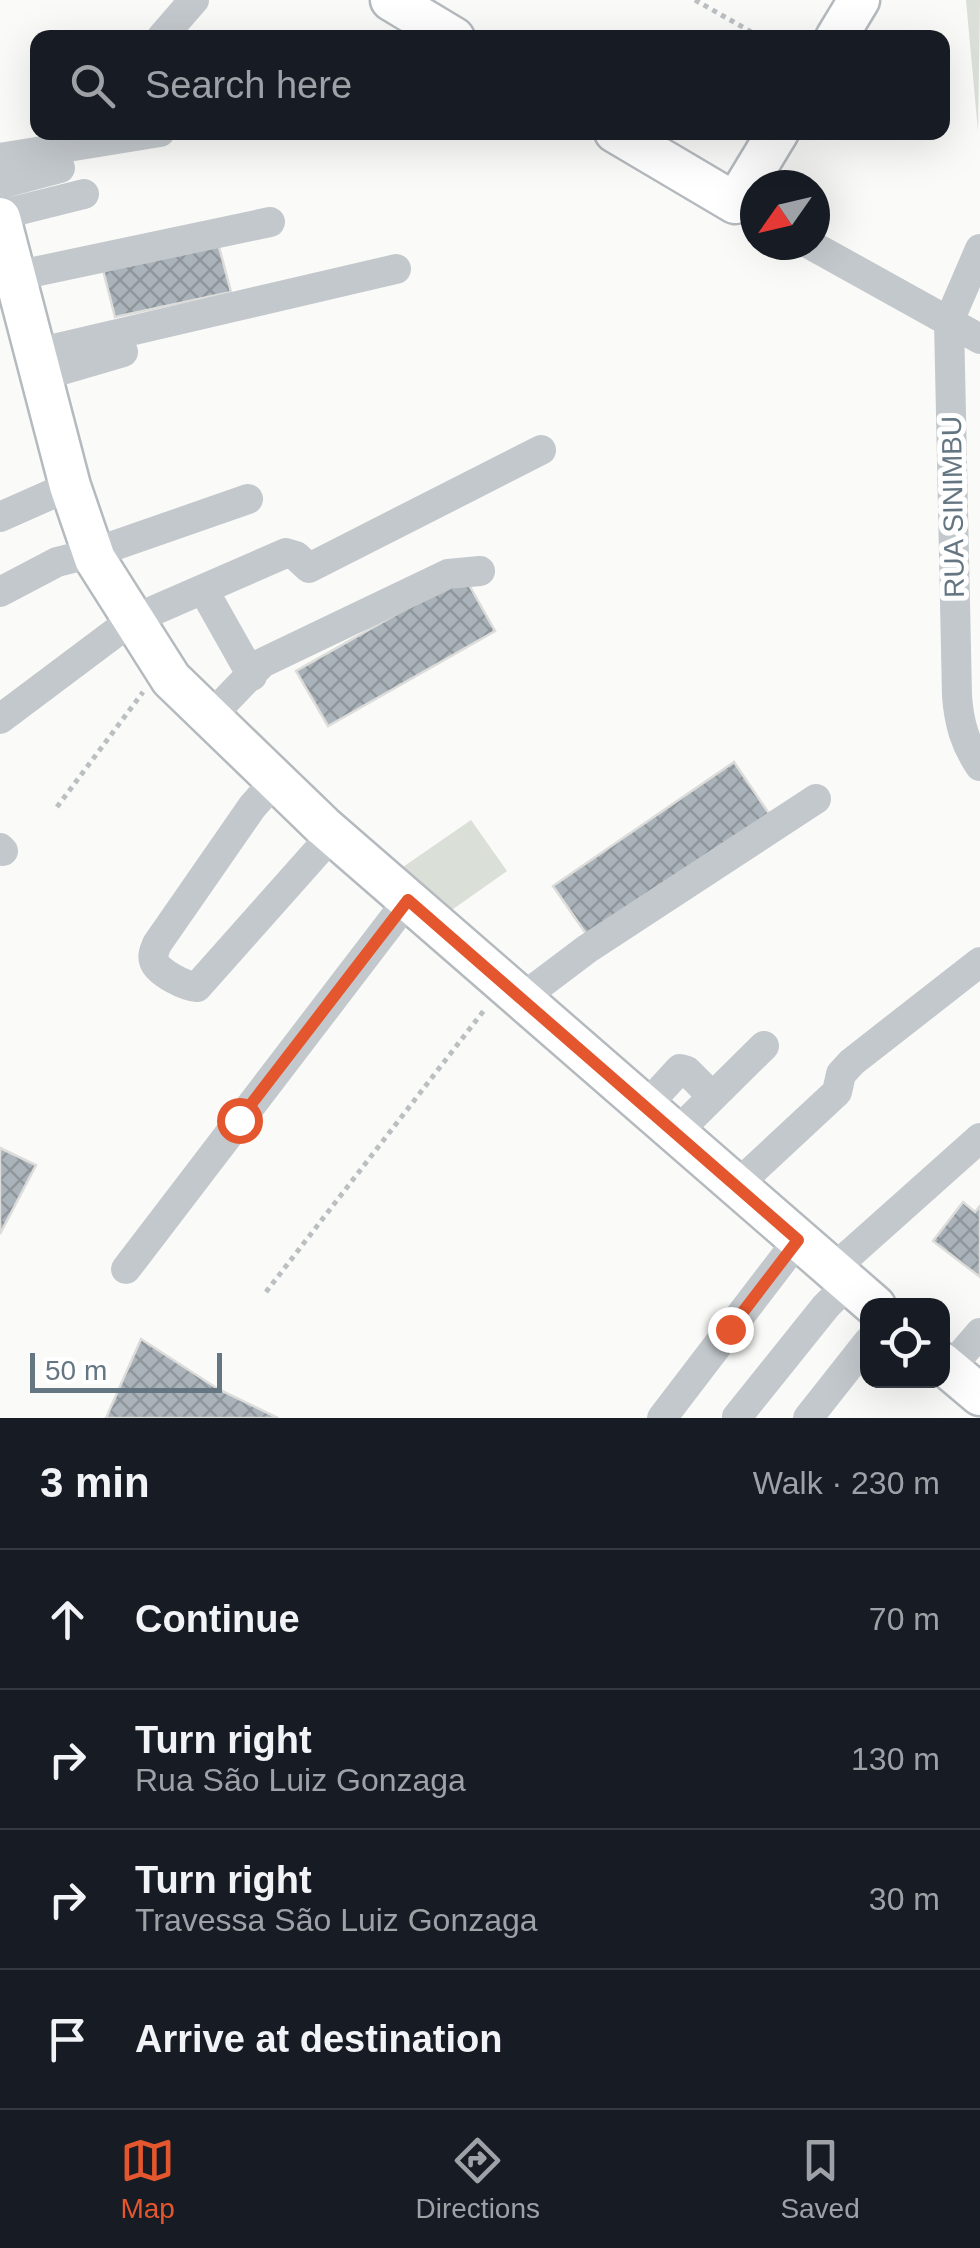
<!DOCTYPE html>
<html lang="en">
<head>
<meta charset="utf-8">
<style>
  body { margin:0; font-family:Arial,sans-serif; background:#242831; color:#f1f3f6 }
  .controls { position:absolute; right:30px; bottom:30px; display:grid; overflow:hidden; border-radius:20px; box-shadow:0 10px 40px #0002 }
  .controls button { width:90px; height:90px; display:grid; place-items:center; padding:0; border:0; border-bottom:2px solid #363941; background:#171b24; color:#f1f3f6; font:50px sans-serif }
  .compass { position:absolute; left:740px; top:170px; width:90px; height:90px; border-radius:50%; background:#171b24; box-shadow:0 10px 40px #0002; rotate:236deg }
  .scale { position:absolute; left:30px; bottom:25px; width:192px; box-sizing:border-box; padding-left:10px; border:5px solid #657683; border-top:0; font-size:28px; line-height:35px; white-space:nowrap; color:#657683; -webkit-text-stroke:8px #fff; paint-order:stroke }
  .stop { position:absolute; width:30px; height:30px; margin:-22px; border:8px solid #e4572e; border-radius:50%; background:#fff }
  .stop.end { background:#e4572e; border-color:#fff; box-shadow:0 2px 10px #0008 }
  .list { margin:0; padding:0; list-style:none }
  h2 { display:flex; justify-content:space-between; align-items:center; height:130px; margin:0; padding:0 40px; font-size:42px }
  h2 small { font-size:32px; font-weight:400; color:#9ea1a6 }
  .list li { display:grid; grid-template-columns:65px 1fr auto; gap:30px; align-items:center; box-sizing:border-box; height:140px; padding:0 40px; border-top:2px solid #363941 }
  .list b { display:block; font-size:38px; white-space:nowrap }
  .list p { margin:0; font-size:32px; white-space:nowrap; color:#9ea1a6 }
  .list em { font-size:32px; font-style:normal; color:#9ea1a6 }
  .icon { flex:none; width:55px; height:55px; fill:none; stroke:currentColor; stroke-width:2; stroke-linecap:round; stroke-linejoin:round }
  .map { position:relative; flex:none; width:980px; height:1418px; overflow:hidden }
  .search { position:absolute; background:#171b24; box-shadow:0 10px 40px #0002; left:30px; right:30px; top:30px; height:110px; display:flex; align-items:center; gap:25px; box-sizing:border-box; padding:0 35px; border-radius:20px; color:#9ea1a6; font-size:38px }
  .sheet { height:690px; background:#171b24 }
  nav { display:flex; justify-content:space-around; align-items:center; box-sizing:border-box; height:140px; border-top:2px solid #363941; background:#171b24; font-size:28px; color:#9ea1a6 }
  nav a { display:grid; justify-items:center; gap:5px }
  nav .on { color:#e4572e }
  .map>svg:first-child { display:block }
  .park { fill:#dadfd7 }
  .building { fill:url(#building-cross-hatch); stroke:#dcdcda; stroke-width:2.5 }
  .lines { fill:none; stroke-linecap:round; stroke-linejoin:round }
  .major-casing { stroke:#b5babe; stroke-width:45 }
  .path { stroke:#bbbfc2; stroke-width:5; stroke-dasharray:5 5; stroke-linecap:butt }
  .minor { stroke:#c3c8cc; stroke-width:30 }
  .major { stroke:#fff; stroke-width:40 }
  .route { stroke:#e4572e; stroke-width:12 }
  .labels { text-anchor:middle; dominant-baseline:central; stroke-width:10; stroke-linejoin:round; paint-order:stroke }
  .street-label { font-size:28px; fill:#657683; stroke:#fff }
</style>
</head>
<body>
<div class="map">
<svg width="980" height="1418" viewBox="0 0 980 1418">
  <defs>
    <pattern id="building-cross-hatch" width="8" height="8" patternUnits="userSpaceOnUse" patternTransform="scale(2.5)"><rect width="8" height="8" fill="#aab3b9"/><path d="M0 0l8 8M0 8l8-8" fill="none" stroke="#8e969c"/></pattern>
  </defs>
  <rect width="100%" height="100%" fill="#fafaf8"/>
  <path class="park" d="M966,0H980L978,131Z
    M471,820L507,871L439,919L403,867Z"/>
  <path class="building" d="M218,243L231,292L115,317L102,266Z
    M464,576L495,631L328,726L296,671Z
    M734,762L770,815L589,938L553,886Z
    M0,1148L36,1165L0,1234Z
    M963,1202L975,1212L980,1206V1277L933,1241Z
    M141,1339L218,1389L278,1418H106Z"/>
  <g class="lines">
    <defs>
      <path id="major" d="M391,0L454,38
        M836,38L859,0
        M615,132L735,203L778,132
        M0,218L70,486L95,559L171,679L323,826L875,1306
        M942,1363L980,1395"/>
    </defs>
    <use href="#major" class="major-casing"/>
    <path class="path" d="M695,0L762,38
      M57,807L143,692
      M266,1292L485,1009"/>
    <path class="minor" d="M161,38L194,0
      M0,158L160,132
      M0,184L60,168
      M0,215L84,194
      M811,245L980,339
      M980,249L949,321L957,696C959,723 965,744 980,766
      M15,276L270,222
      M36,353L396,269
      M41,376L123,352
      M0,517L70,486
      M203,589L252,676
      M0,592L57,562L93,553L248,499
      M210,717L262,663L448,574L480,571
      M0,719L132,620L286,553L296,556L309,568L541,450
      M275,781L252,807L157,944C155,949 152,955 154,961C158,973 185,986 197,987L333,834
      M0,848L3,851
      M522,998L587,949L816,799
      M645,1107L680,1069L687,1071L712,1096
      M676,1133L764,1046
      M736,1186L837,1092L841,1074L852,1062L980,962
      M126,1269L408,900
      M832,1270L980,1138
      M949,1369L980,1333
      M737,1417L826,1306L848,1284
      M662,1418L798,1240
      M808,1418L868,1342"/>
    <use href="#major" class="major"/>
  </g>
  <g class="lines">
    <path class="route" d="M239,1120L408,900L798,1240L730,1329"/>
  </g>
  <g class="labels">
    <g class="street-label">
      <text transform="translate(953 507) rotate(-91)">RUA SINIMBU</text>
    </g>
  </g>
</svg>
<div class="controls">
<button><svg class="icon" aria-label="locate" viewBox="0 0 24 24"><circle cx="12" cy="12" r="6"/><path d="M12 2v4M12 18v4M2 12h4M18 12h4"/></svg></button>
</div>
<svg class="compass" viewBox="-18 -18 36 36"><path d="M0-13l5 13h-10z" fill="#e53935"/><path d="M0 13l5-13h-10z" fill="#9ea1a6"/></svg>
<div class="scale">50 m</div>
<div class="stop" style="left:239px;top:1120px"></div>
<div class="stop end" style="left:730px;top:1329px"></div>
<div class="search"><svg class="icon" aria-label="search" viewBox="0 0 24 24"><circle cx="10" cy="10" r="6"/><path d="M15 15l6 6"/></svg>Search here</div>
</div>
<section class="sheet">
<h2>3 min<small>Walk · 230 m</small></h2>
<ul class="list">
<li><svg class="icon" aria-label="ahead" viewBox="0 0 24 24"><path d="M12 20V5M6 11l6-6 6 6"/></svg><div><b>Continue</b></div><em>70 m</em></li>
<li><svg class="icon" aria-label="right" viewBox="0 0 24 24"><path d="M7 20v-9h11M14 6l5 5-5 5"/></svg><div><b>Turn right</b><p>Rua São Luiz Gonzaga</p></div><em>130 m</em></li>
<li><svg class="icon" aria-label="right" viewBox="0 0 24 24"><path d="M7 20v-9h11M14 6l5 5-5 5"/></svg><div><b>Turn right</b><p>Travessa São Luiz Gonzaga</p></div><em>30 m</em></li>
<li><svg class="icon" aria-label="arrive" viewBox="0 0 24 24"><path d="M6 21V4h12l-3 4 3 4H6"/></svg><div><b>Arrive at destination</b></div></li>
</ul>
</section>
<nav>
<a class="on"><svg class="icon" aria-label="map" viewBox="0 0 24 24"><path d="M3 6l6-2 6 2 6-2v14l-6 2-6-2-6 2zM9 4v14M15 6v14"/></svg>Map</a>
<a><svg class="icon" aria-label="directions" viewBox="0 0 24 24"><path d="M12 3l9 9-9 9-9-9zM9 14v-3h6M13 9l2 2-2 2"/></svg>Directions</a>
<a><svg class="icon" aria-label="saved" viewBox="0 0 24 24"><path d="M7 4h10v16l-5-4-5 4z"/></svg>Saved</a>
</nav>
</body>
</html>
